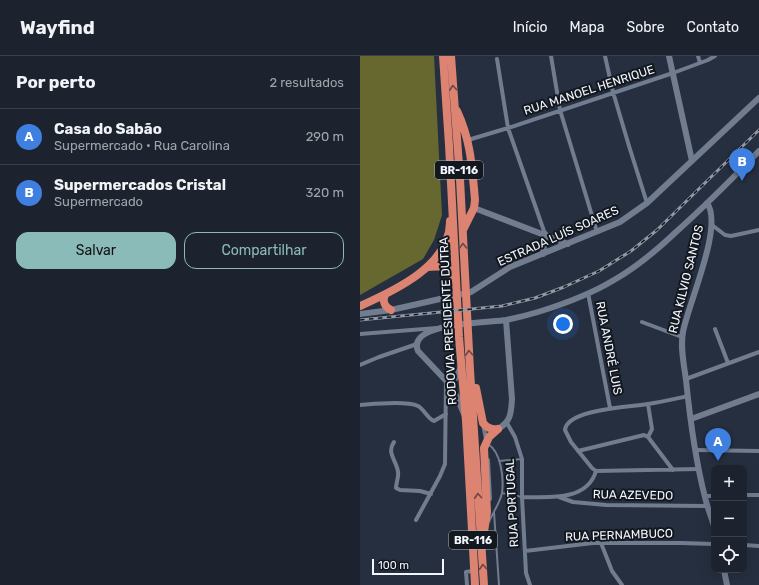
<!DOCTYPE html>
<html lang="pt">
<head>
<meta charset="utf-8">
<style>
  body { margin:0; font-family:Rubik,sans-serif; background:#252b37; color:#f1f3f6 }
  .controls { position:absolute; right:12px; bottom:12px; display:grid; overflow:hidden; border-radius:8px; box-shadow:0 4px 16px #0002 }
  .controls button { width:36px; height:36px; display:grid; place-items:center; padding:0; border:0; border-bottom:1px solid #3a404b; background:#1c232f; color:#f1f3f6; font:20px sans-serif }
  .scale { position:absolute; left:12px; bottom:10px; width:72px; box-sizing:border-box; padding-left:4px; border:2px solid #f0f5fe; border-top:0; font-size:11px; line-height:14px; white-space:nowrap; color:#f0f5fe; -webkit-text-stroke:3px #13171e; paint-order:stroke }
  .you { position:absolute; left:203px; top:268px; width:14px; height:14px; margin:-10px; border:3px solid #fff; border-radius:50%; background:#1a73e8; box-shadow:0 0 0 6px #1a73e833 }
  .badge { display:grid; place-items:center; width:26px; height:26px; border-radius:50%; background:#8bbbb9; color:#fff; font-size:13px; font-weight:700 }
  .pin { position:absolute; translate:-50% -33px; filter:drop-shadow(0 1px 2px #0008) }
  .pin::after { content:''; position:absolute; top:21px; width:14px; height:12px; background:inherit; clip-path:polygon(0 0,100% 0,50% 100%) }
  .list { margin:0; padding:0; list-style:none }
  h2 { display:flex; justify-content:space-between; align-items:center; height:52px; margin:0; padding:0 16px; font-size:17px }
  h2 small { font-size:13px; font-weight:400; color:#a0a4aa }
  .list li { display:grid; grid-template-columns:26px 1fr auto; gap:12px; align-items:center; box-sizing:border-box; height:56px; padding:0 16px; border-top:1px solid #3a404b }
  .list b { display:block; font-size:15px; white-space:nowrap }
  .list p { margin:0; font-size:13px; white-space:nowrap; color:#a0a4aa }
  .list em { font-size:13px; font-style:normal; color:#a0a4aa }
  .actions { display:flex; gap:8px; padding:12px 16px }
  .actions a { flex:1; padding:9px 0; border:1px solid #8bbbb9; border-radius:12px; text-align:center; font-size:14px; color:#8bbbb9 }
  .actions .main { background:#8bbbb9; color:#111 }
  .icon { flex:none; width:22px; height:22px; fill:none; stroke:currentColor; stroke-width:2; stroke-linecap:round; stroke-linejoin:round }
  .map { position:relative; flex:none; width:399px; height:529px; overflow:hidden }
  header { display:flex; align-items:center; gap:24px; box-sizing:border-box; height:56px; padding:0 20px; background:#1c232f; border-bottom:1px solid #3a404b }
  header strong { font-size:19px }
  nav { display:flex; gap:22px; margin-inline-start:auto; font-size:14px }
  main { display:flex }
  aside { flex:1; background:#1c232f }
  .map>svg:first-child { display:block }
  .forest { fill:#66682f }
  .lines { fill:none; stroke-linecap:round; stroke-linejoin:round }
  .lane { stroke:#717c8f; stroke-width:2 }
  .street { stroke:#717c8f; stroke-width:4 }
  .secondary { stroke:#717c8f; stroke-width:6 }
  .highway { stroke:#dc8372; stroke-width:8 }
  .rail-casing { stroke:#9299a6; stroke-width:3 }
  .rail { stroke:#13171e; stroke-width:1.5; stroke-dasharray:4.5; stroke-linecap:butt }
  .oneway { stroke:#6d4844 }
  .labels { text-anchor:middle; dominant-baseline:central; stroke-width:4; stroke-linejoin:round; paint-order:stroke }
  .shield { fill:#13171e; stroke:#aeb2bb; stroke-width:1 }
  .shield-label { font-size:11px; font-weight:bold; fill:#f0f5fe }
  .street-label { font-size:12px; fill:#f0f5fe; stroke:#13171e }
</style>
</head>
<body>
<header>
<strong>Wayfind</strong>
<nav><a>Início</a><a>Mapa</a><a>Sobre</a><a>Contato</a></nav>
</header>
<main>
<aside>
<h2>Por perto<small>2 resultados</small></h2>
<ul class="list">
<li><span class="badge" style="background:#3f7fe0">A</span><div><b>Casa do Sabão</b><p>Supermercado · Rua Carolina</p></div><em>290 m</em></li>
<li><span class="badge" style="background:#3f7fe0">B</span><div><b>Supermercados Cristal</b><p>Supermercado</p></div><em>320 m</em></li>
</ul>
<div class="actions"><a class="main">Salvar</a><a>Compartilhar</a></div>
</aside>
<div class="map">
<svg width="399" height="529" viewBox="0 0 399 529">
  <rect width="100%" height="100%" fill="#262f3f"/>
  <path class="forest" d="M0,0H74L82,159L74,184L63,203L0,239Z"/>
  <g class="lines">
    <path class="lane" d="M128,388C141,396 144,422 142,437C140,447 133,456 129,466
      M139,405L162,403
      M142,437L162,441
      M134,456L139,529"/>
    <path class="street" d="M191,0L200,54L237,176
      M245,0L253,36L269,90L287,147
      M338,0L340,7
      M137,3L148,72L185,178
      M108,84L148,72L313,17L348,4L355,0
      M352,169L365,179L371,180L399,174
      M228,237L250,352
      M282,266L322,281
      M355,273L368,307
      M0,278L77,272
      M0,309L19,301L57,288
      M326,323L399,296
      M288,348L292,373L288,381
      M0,349C13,348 46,344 58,350C64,353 67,362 74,365L86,358
      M147,367L155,381L162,403V441L166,517L170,529
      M123,368L126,383
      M288,381L313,414
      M34,386C26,397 37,405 38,416C39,421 36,427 36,432L40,434L60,435L71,438
      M336,394L399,395
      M218,395L284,379L288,381
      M128,404L130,443
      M236,415L232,412L211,386L205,374C207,353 271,351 288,348C301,346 314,343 328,340
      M236,415L339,413
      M384,439H399
      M344,440H354
      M162,441C187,441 227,446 236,415
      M199,441L213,446L246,449L347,450
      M56,464L80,420L85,408L86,324
      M241,487L252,515L262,529
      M384,489L399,490
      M165,495L233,487H321L354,488
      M107,529L106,516L112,515"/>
    <path class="secondary" d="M309,0L332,105
      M347,147C364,170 328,248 323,276C320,292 324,308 326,324C330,363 335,403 345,441C347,451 351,460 354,470
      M114,152L208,188
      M183,198L185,178
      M0,258L31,254L111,236L150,211L260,166L287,147L399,42
      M87,325L96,322L100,312
      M104,358L96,339L91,330L58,295C46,266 129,267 146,264C156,262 168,259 178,256C204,248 231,238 254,224C277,211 297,194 316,176C345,150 372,123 399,95
      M331,363L399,338
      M138,373C151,365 151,358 152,343L146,264
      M364,514L367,529"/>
    <path class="highway" d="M83,0L89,89L99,281L106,365L115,529
      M91,0L100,123L110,314L124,529
      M97,55C111,85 112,111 115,144L114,152L103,174
      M69,211C84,210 88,209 95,224
      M25,239C22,245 25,251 31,254
      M0,250C34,235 91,209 90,165
      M116,332L123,367C127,372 131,374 138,373
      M124,476L127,456L124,392L129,381L138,373"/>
    <defs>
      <path id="rail" d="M0,264L142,250L175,242L204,231L239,215L271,195L297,174L399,74"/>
    </defs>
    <use href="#rail" class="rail-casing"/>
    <use href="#rail" class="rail"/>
  </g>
  <defs><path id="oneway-chevron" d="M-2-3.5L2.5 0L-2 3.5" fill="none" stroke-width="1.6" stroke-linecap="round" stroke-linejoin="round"/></defs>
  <g class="oneway">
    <use href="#oneway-chevron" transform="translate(93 32) rotate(-94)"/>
    <use href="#oneway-chevron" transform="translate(103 190) rotate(-92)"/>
    <use href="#oneway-chevron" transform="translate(109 297) rotate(-93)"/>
    <use href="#oneway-chevron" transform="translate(118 440) rotate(-94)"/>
    <use href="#oneway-chevron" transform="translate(123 511) rotate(-93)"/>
  </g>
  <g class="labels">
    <g class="shield">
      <rect x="75" y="105" width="48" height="18" rx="3"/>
      <rect x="89" y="475" width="48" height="18" rx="3"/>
    </g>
    <g class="shield-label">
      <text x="99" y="114">BR-116</text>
      <text x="113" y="484">BR-116</text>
    </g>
    <g class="street-label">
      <text transform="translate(229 34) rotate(-18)">RUA MANOEL HENRIQUE</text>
      <text transform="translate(198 180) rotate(-24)">ESTRADA LUÍS SOARES</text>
      <text transform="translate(326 223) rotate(-76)">RUA KILVIO SANTOS</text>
      <text transform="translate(88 265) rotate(-93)">RODOVIA PRESIDENTE DUTRA</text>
      <text transform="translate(249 292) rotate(79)">RUA ANDRÉ LUIS</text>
      <text transform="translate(273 439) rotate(1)">RUA AZEVEDO</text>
      <text transform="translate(152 447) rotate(-93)">RUA PORTUGAL</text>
      <text transform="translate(259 479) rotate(-2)">RUA PERNAMBUCO</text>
    </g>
  </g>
</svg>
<div class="controls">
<button>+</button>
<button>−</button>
<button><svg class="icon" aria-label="locate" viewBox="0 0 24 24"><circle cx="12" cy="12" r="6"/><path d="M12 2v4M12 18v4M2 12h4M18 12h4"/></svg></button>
</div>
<div class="scale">100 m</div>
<div class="you"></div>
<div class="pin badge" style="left:358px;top:405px;background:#3f7fe0">A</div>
<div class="pin badge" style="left:382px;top:125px;background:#3f7fe0">B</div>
</div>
</main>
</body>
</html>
